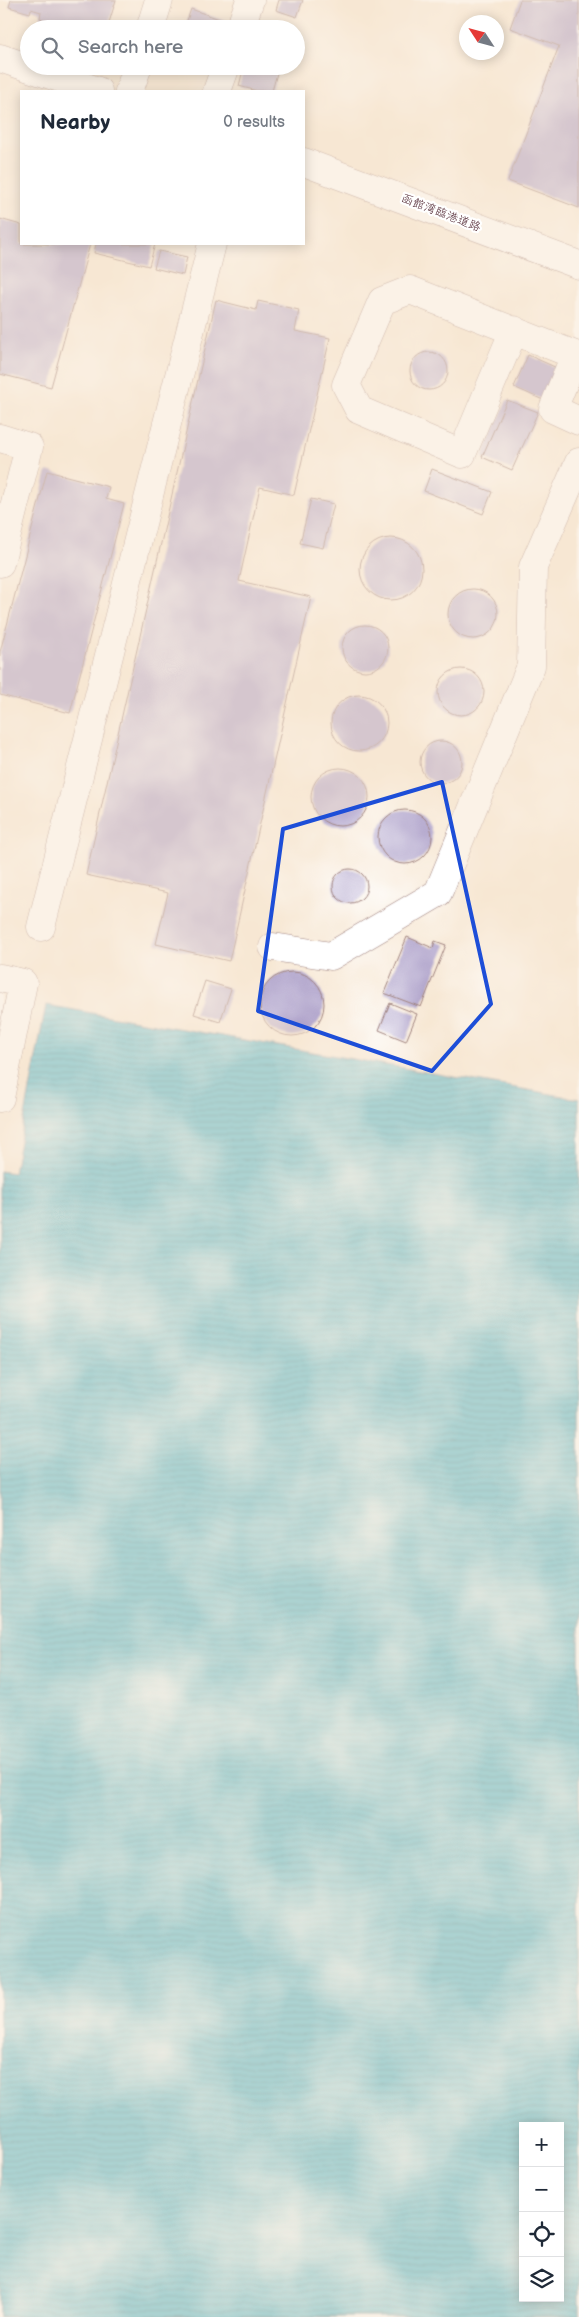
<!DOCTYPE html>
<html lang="en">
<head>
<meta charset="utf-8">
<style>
  body { margin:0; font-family:"Balsamiq Sans","Klee One",sans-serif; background:#f6f6f7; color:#1f2937 }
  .controls { position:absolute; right:15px; bottom:15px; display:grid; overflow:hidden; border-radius:0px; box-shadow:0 2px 12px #0003 }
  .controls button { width:45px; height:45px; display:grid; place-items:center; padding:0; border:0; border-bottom:1px solid #e0e1e3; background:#fff; color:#1f2937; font:25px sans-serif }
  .compass { position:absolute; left:459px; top:15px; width:45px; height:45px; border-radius:50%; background:#fff; box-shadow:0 2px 12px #0003; rotate:306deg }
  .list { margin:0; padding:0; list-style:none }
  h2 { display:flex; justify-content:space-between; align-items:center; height:65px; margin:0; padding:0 20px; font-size:21px }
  h2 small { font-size:16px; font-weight:400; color:#747a83 }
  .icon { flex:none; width:28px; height:28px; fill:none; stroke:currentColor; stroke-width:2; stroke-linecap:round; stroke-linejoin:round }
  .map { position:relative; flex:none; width:579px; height:2317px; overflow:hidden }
  .search { position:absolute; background:#fff; box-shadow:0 2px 12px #0003; left:20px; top:20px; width:285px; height:55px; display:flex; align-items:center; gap:12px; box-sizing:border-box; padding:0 18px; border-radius:28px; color:#747a83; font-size:19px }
  .panel { position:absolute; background:#fff; box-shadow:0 2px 12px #0003; left:20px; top:90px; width:285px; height:155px; border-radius:0px }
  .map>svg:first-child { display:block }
  .water { fill:url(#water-rules); stroke:#4e6c7d; fill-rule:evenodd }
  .building { fill:#aa9dc7 }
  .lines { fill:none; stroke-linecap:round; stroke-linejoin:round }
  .minor-casing { stroke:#a0837f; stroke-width:29 }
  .minor { stroke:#fff; stroke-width:28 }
  .marked { fill:none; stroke:#1d4ed8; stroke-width:4; stroke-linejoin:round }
  .labels { text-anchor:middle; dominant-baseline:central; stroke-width:4.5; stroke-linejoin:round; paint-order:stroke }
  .street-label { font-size:12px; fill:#4a1f2b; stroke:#fff }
</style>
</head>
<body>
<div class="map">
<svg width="579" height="2317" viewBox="0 0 579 2317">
  <defs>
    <pattern id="water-rules" width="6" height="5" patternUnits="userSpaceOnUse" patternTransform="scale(1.25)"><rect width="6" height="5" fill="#51b9cf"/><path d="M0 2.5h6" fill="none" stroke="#4596a8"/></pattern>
  </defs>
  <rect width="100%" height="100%" fill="#fff"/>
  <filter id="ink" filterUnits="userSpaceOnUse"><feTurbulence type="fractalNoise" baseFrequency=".02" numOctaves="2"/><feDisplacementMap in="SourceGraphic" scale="10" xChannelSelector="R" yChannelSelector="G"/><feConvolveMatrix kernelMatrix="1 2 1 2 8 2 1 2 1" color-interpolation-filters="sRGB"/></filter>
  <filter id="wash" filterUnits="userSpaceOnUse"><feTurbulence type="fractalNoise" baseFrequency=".0096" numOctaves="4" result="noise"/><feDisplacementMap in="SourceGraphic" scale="20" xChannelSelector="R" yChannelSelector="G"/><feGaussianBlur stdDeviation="1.12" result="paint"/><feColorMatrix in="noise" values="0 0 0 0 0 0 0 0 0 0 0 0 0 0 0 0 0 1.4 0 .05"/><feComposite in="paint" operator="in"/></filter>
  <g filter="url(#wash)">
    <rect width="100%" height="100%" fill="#f7e7d3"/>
    <path class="water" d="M46,1005L579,1099V2317H0V1171L14,1173ZM523,2126H560V2298H523Z"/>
    <g id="blocks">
      <path class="building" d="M11,0H116L107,29L60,28L61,24L40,18L41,12L31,9L30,13L9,7Z
        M279,0H303L297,17L276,10Z
        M520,0H579V208L508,181L559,46L510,28Z
        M191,9L228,22L225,29H184Z
        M244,66H279L272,91H257L239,86Z
        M0,219L21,225V244H90L51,387L0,374Z
        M96,244H155L149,266L94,253Z
        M159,251L187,257L183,275L154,268Z
        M216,300L256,310L258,301L299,310L295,331L330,338L294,495L260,487L239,581L311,597L229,961L156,944L168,893L86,875Z
        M410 371a19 19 0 1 1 38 0a19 19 0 1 1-38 0Z
        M528,355L557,368L543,400L514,387Z
        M507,400L538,412L512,470L482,457Z
        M432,469L492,492L483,514L424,491Z
        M47,471L109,487L106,499L124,504L70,713L0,695V652Z
        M311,499L334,504L323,548L300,543Z
        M360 569a31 31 0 1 1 62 0a31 31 0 1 1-62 0Z
        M448 614a25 25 0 1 1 50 0a25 25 0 1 1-50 0Z
        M342 648a23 23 0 1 1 46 0a23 23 0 1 1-46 0Z
        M438 692a23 23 0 1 1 46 0a23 23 0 1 1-46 0Z
        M331 723a28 28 0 1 1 56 0a28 28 0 1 1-56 0Z
        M420 762a21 21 0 1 1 42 0a21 21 0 1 1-42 0Z
        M311 797a29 29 0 1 1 58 0a29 29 0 1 1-58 0Z
        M378 837a27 27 0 1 1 54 0a27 27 0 1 1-54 0Z
        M333 886a17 17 0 1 1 34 0a17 17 0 1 1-34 0Z
        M407,937L433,948L435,941L446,945L421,1007L384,993Z
        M260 1004a32 32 0 1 1 64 0a32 32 0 1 1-64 0Z
        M205,981L231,989L220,1022L194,1014Z
        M390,1003L417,1014L406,1041L379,1030Z"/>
    </g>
  </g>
  <g filter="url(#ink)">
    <use href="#blocks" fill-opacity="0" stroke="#a0837f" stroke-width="1"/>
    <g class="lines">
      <defs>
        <path id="minor" d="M150,29L159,0
          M240,29L250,0
          M0,58L98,91
          M129,91L138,66
          M217,91L226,66
          M304,162L579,265
          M514,330L462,454L359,410L346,385L382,301L410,290L575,355L553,409L579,421
          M0,438L29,447L0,563
          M41,927L212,244
          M273,947L331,956L438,893L531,666L533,567L579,462
          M0,978L23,983L0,1098"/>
      </defs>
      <use href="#minor" class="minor-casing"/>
      <use href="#minor" class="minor"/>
    </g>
  </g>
  <path d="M0 0H579V2317H0ZM442,782L491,1004L432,1071L258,1011L283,829Z" fill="#f7e7d3" fill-opacity=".55" fill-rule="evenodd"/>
  <path class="marked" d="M442,782L491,1004L432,1071L258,1011L283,829Z"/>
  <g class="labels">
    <g class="street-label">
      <text transform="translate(441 213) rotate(21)">函館湾臨港道路</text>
    </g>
  </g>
</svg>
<div class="controls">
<button>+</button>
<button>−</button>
<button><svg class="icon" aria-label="locate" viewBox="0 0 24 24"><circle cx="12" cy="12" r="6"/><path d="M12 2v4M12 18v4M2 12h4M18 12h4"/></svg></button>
<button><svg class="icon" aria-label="layers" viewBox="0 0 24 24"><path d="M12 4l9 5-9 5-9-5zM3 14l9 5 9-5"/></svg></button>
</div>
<svg class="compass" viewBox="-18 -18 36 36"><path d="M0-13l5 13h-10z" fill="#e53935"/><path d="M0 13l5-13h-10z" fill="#747a83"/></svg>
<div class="search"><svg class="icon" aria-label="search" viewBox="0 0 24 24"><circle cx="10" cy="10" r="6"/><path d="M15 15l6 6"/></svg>Search here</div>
<section class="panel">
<h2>Nearby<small>0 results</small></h2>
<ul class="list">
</ul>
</section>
</div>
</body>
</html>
